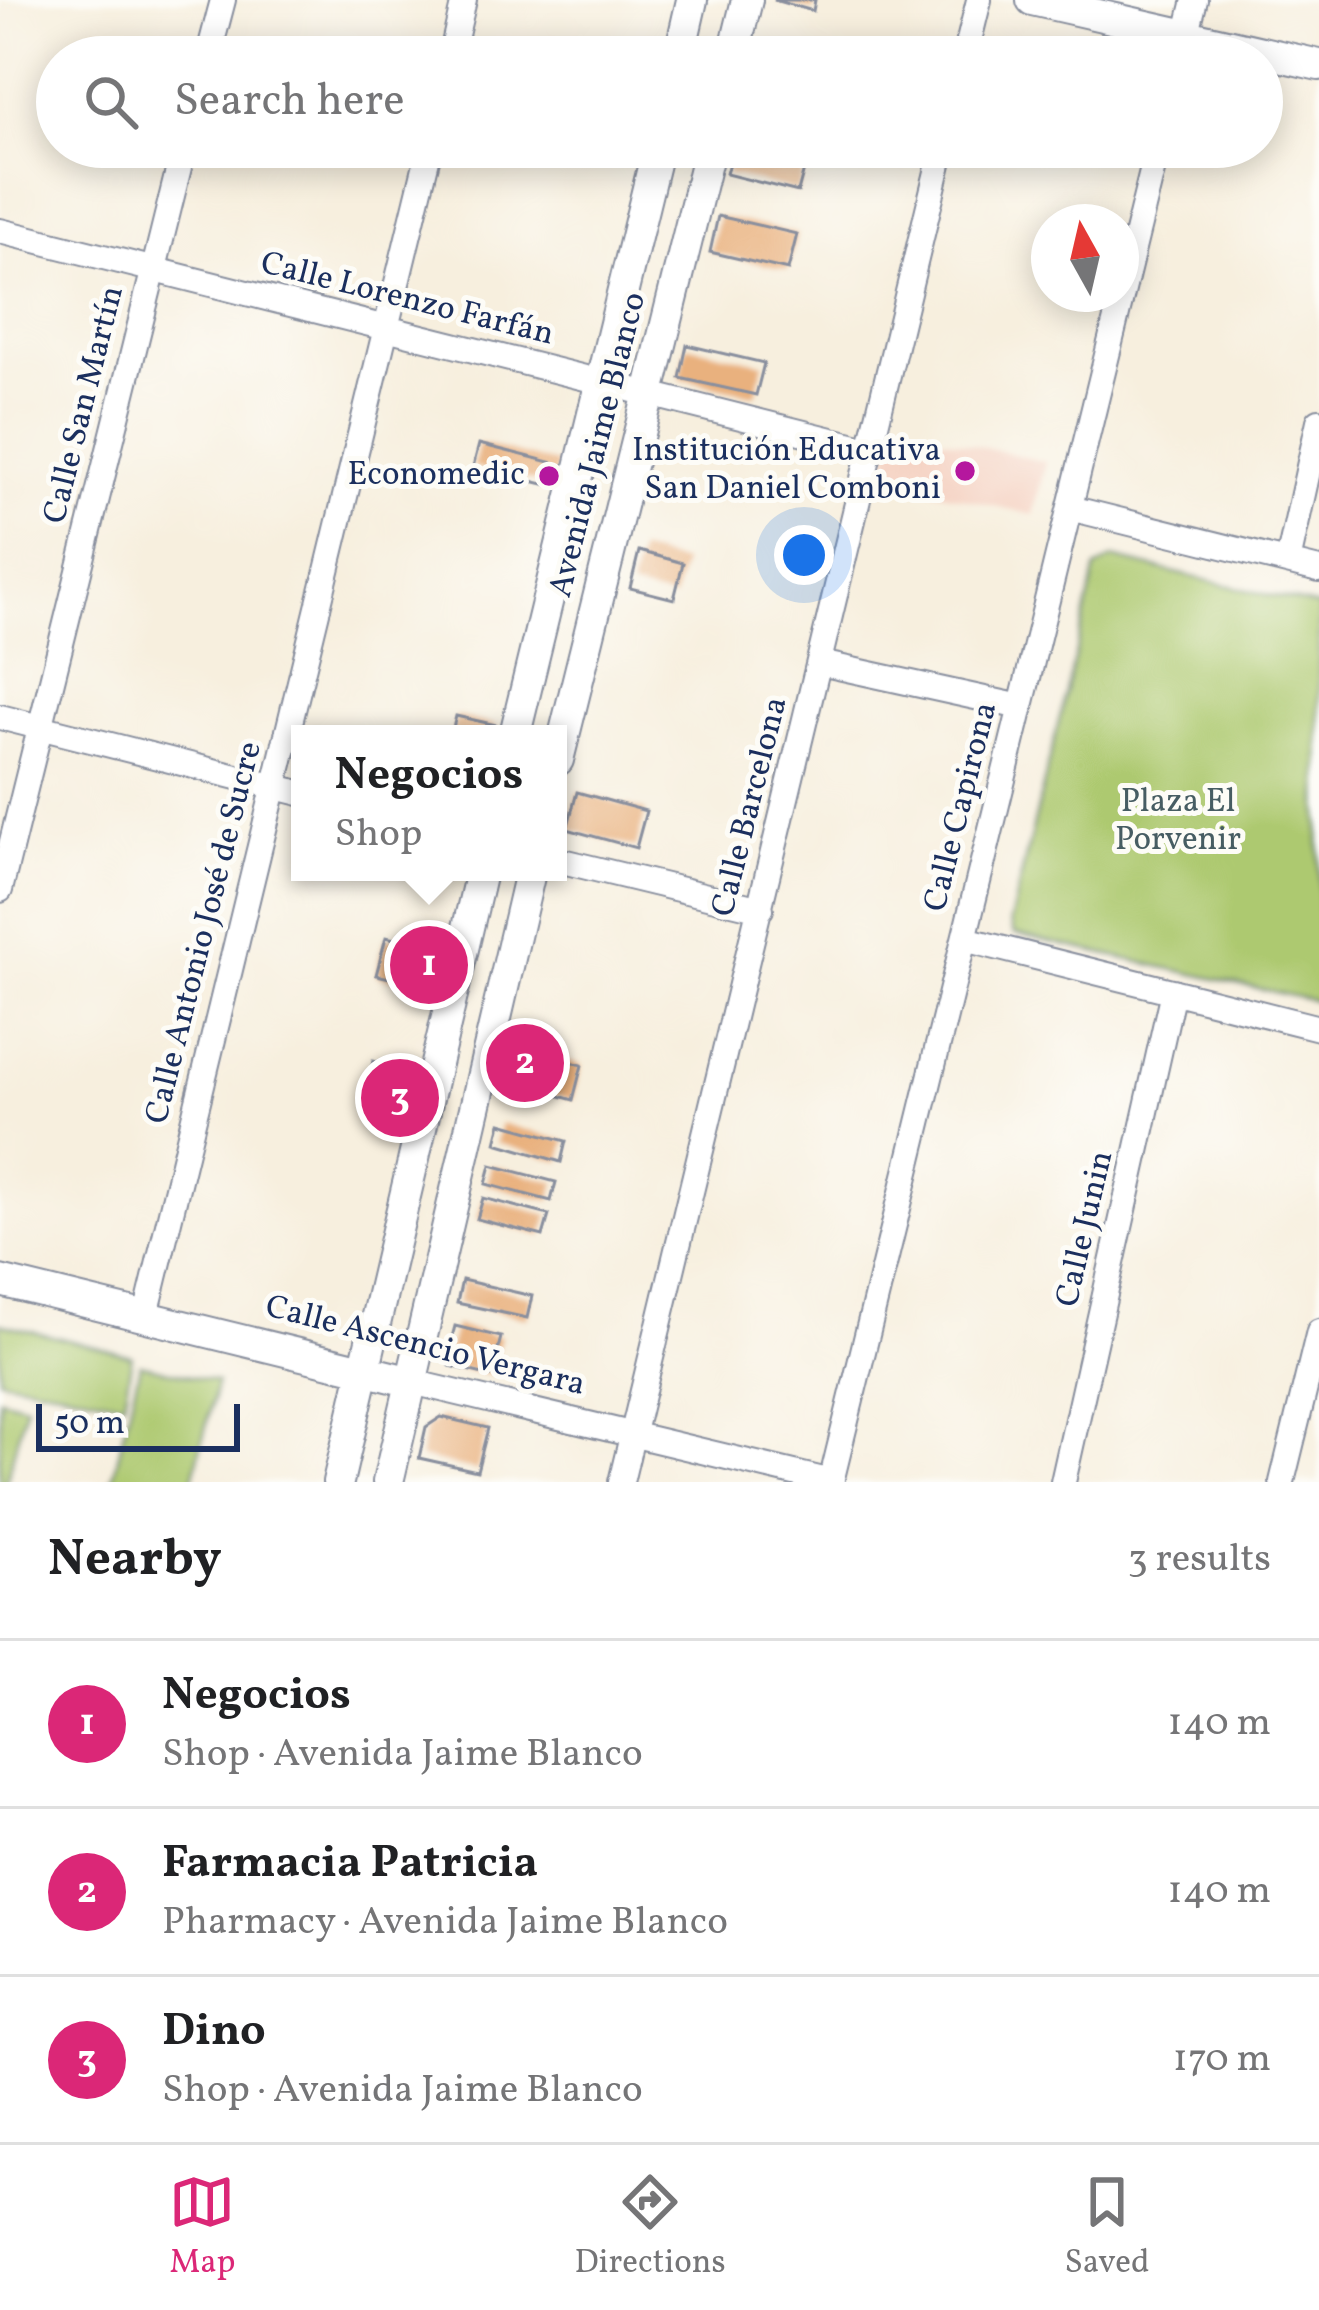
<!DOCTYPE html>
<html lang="en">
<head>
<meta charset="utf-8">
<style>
  body { margin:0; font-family:Vollkorn,serif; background:#f6f6f6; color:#202124 }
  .compass { position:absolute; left:1031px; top:204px; width:108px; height:108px; border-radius:50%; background:#fff; box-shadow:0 6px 30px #0003; rotate:352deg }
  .scale { position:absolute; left:36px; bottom:30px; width:204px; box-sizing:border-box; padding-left:12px; border:6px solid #1b2f5e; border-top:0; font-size:33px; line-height:42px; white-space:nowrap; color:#1b2f5e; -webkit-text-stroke:9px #fdfcf7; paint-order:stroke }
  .you { position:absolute; left:804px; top:555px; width:42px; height:42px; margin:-30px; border:9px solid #fff; border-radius:50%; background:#1a73e8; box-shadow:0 0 0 18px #1a73e833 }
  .badge { display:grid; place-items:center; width:78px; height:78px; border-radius:50%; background:#db2777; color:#fff; font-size:39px; font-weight:700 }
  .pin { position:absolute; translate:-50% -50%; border:6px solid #fff; box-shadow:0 3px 12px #0006 }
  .popup { position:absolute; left:291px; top:725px; width:276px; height:156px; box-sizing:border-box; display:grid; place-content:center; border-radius:0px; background:#fff; filter:drop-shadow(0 3px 9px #0005); font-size:39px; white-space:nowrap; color:#757577 }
  .popup b { font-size:45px; color:#202124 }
  .popup::after { content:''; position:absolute; left:50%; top:100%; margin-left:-24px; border:24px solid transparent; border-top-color:#fff }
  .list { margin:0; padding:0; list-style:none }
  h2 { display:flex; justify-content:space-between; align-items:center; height:156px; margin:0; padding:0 48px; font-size:51px }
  h2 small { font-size:39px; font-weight:400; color:#757577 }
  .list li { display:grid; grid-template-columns:78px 1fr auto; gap:36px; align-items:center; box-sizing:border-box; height:168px; padding:0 48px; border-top:3px solid #e0e0e0 }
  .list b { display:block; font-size:45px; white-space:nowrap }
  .list p { margin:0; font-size:39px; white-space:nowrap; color:#757577 }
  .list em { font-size:39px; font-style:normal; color:#757577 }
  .icon { flex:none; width:66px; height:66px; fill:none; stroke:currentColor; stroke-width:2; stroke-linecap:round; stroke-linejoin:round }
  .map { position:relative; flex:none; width:1319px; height:1482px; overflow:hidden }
  .search { position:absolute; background:#fff; box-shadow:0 6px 30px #0003; left:36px; right:36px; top:36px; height:132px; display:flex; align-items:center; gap:30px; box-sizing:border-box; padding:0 42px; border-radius:66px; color:#757577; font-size:45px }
  .sheet { height:660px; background:#fff }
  nav { display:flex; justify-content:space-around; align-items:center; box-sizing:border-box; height:168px; border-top:3px solid #e0e0e0; background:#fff; font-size:33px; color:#757577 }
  nav a { display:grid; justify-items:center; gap:6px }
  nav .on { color:#db2777 }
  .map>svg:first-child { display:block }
  .built { fill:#f5d2c2 }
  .green { fill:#adc970; stroke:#647c67; stroke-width:3 }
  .building { fill:#e9b17e }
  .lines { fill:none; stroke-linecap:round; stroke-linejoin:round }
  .minor-casing { stroke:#898f9e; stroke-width:28 }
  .tertiary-casing { stroke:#898f9e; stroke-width:34 }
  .minor { stroke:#fff; stroke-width:24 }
  .tertiary { stroke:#fff; stroke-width:30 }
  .poi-dot { fill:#b5179e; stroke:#fdfcf7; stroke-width:4.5 }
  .labels { text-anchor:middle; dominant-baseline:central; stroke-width:10; stroke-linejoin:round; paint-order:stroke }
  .street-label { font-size:33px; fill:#1b2f5e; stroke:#fdfcf7 }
  .poi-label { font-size:33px; fill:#1b2f5e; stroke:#fdfcf7; text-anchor:end }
  .park-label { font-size:33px; fill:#475d63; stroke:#fdfcf7 }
</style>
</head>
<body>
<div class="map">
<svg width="1319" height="1482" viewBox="0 0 1319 1482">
  <rect width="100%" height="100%" fill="#fdfcf7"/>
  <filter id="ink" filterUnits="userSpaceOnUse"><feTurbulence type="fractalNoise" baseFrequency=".00833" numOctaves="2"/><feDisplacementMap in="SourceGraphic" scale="24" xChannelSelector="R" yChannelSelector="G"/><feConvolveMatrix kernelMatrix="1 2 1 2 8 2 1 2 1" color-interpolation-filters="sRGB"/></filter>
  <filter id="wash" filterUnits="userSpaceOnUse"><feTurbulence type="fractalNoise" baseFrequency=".004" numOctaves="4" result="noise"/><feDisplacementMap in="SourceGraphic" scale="48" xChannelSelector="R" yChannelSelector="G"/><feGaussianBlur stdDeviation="2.7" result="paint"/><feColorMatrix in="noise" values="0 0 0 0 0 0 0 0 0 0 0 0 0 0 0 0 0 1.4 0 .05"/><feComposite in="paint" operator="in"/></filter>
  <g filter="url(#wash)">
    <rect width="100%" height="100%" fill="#f7efde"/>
    <path class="built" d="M896,427L1046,462L1033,515L883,479Z"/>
    <path class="green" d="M1113,558L1319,607V1002L1014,934L1010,922L1096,569Z
      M0,1323L132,1356L124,1402L0,1379Z
      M140,1364L217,1382L192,1482H112Z
      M0,1398L26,1405L6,1482H0Z"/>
    <g id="blocks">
      <path class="building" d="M774,0H815L813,11Z
        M733,147L806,162L798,192L726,174Z
        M718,216L797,234L788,270L710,252Z
        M687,345L764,363L756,395L680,378Z
        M479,444L558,464L552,486L473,467Z
        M639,551L683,563L674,599L630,588Z
        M456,716L496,725L494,734L452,732Z
        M577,792L646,811L636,848L567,829Z
        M386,937L438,949L429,987L376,975Z
        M521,1048L582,1065L573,1100L511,1082Z
        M373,1061L412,1070L403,1108L364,1099Z
        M501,1123L566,1141L561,1162L496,1143Z
        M491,1165L556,1182L551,1201L486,1184Z
        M483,1198L549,1215L543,1236L477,1219Z
        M462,1280L532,1296L527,1318L457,1303Z
        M455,1326L501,1337L491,1376L450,1366L446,1359Z
        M441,1417L488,1428L477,1471L419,1458L426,1427Z"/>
    </g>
  </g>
  <g filter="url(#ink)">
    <use href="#blocks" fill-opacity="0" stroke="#898f9e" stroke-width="3"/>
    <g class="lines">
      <defs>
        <path id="minor" d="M208,57L223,0
          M451,57L464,0
          M965,57L979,0
          M1181,57L1195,0
          M0,231L868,449
          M1070,508L1319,570
          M1288,562L1319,421
          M820,663L1021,707
          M0,717L300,793
          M558,860L761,909
          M0,890L184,147
          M964,939L1319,1028
          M146,1315L430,147
          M412,1382L832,1482
          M621,1482L943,147
          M831,1482L1158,147
          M1063,1482L1173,991
          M1282,1482L1319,1331"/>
        <path id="tertiary" d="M1032,0L1319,65
          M679,57L692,0
          M733,57L747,0
          M515,734L658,147
          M558,760L710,147
          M0,1281L412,1382
          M338,1482L481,872
          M388,1482L530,872"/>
      </defs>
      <use href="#minor" class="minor-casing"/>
      <use href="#tertiary" class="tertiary-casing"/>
      <use href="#minor" class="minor"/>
      <use href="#tertiary" class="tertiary"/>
    </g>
  </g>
  <g class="poi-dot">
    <circle cx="965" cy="471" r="12"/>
    <circle cx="549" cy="476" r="12"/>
  </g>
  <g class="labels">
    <g class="street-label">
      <text transform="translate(407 300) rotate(14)">Calle Lorenzo Farfán</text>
      <text transform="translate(85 405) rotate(-76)">Calle San Martín</text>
      <text transform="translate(599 445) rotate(-76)">Avenida Jaime Blanco</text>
      <text transform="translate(751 807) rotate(-76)">Calle Barcelona</text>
      <text transform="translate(962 807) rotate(-76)">Calle Capirona</text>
      <text transform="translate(205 933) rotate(-76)">Calle Antonio José de Sucre</text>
      <text transform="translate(1086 1229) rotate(-77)">Calle Junin</text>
      <text transform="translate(425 1347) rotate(14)">Calle Ascencio Vergara</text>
    </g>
    <g class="poi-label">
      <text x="941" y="452">Institución Educativa<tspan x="941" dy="38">San Daniel Comboni</tspan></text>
      <text x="525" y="476">Economedic</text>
    </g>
    <g class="park-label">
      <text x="1178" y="803">Plaza El<tspan x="1178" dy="38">Porvenir</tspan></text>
    </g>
  </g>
</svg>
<svg class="compass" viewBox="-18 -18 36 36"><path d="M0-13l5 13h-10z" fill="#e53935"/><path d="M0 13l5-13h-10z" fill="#757577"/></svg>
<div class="scale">50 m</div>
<div class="you"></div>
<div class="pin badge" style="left:429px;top:965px">1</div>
<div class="popup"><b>Negocios</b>Shop</div>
<div class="pin badge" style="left:525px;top:1063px">2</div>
<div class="pin badge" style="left:400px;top:1098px">3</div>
<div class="search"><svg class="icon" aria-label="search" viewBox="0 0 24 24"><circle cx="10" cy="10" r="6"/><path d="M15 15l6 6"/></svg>Search here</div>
</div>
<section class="sheet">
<h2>Nearby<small>3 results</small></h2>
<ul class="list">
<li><span class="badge">1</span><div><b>Negocios</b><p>Shop · Avenida Jaime Blanco</p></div><em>140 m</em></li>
<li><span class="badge">2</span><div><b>Farmacia Patricia</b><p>Pharmacy · Avenida Jaime Blanco</p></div><em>140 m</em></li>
<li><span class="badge">3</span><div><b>Dino</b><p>Shop · Avenida Jaime Blanco</p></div><em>170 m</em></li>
</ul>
</section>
<nav>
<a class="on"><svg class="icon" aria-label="map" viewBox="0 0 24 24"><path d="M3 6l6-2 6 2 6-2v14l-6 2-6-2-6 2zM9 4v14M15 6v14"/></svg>Map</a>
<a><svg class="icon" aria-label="directions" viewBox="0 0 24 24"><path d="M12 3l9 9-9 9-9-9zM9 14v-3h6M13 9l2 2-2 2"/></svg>Directions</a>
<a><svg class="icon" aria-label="saved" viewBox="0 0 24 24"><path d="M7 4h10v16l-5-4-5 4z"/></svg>Saved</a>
</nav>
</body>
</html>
